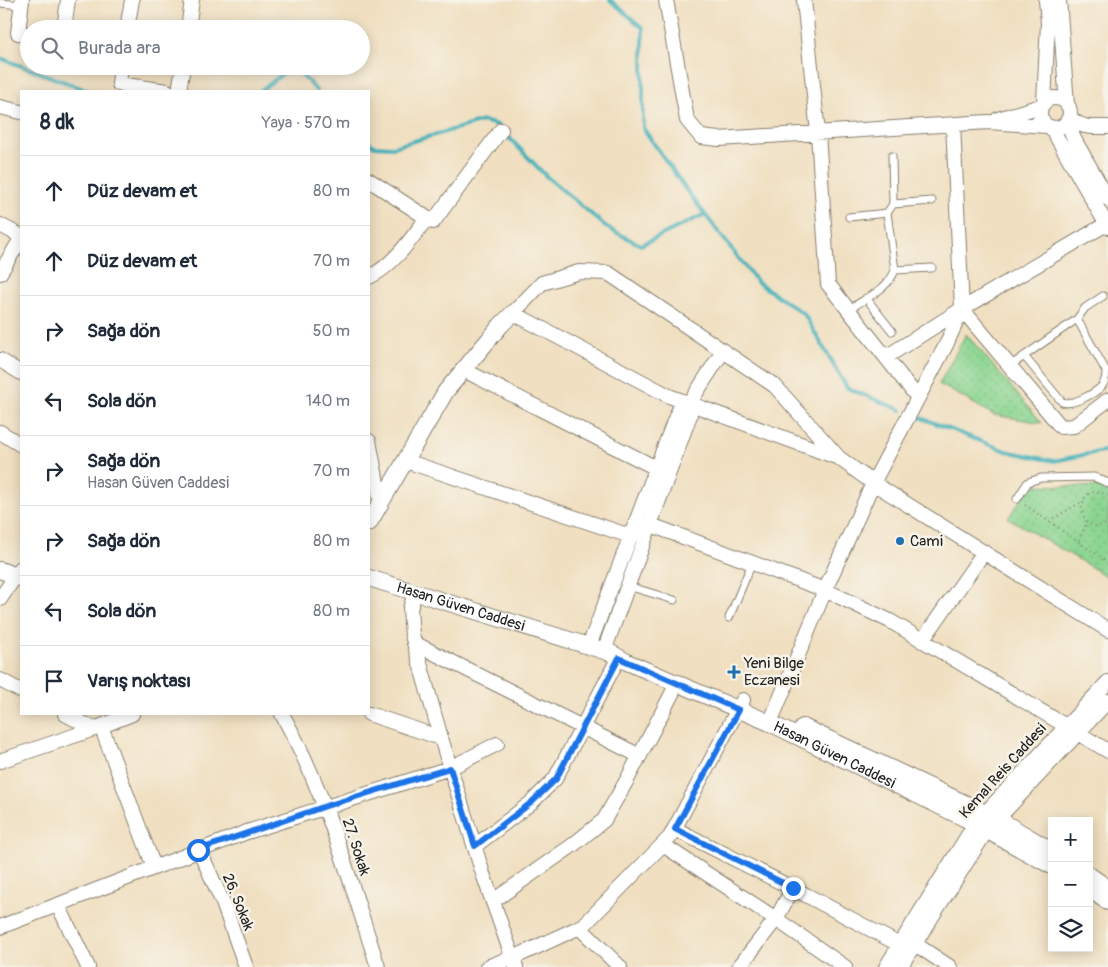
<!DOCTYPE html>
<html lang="tr">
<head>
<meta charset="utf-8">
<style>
  body { margin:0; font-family:Pangolin,sans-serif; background:#f2f2f3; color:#1f2937 }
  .controls { position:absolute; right:15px; bottom:15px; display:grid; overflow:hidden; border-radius:0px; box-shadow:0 2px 12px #0003 }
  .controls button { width:45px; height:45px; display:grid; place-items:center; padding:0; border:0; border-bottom:1px solid #e0e1e3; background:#fff; color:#1f2937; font:25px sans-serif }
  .stop { position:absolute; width:15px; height:15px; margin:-11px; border:4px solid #1a73e8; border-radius:50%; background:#fff }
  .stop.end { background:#1a73e8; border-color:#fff; box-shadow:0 1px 5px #0008 }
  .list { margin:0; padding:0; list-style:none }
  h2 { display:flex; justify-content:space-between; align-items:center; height:65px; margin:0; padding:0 20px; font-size:21px }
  h2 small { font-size:16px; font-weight:400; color:#747a83 }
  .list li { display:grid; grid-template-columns:32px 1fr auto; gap:15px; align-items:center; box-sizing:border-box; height:70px; padding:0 20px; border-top:1px solid #e0e1e3 }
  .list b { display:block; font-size:19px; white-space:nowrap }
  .list p { margin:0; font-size:16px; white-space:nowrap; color:#747a83 }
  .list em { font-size:16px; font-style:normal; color:#747a83 }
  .icon { flex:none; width:28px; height:28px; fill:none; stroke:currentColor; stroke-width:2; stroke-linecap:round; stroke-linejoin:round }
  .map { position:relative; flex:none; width:1108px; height:967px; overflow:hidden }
  .search { position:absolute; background:#fff; box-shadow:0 2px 12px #0003; left:20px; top:20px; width:350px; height:55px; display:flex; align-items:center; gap:12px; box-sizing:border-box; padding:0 18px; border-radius:28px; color:#747a83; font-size:19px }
  .panel { position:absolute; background:#fff; box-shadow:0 2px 12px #0003; left:20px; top:90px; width:350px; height:625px; border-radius:0px }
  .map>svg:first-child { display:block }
  .park { fill:url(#park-dots); stroke:#547856 }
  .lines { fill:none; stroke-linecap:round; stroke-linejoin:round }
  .stream { stroke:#40b0b9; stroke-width:4 }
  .service-casing { stroke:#867e6e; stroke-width:9 }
  .minor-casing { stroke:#867e6e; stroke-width:16 }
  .tertiary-casing { stroke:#867e6e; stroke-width:18 }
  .path { stroke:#867e6e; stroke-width:2; stroke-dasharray:1 4; stroke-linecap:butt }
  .service { stroke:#fff; stroke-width:7 }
  .minor { stroke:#fff; stroke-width:14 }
  .tertiary { stroke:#fff; stroke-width:16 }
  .route { stroke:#1a73e8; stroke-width:6 }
  .poi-dot { fill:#1f6fb2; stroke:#f7f3e8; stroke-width:2 }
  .labels { text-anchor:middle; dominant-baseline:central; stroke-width:5; stroke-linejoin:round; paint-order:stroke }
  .poi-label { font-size:15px; fill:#1c1c1c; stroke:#f7f3e8; text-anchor:start }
  .street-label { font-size:15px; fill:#1c1c1c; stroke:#f7f3e8 }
</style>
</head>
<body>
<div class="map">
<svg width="1108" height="967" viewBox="0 0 1108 967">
  <defs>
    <pattern id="park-dots" width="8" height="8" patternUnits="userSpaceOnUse" patternTransform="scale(1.25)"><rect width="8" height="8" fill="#8bd591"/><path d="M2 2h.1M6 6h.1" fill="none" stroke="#77b67c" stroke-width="1.8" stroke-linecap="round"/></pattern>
  </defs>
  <rect width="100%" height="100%" fill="#f7f3e8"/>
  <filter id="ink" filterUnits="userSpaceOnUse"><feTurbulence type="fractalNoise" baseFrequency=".02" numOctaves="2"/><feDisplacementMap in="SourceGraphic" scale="10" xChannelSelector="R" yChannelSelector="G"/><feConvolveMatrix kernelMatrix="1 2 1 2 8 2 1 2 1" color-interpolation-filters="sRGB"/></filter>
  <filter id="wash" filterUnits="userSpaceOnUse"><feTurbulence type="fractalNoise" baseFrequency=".0096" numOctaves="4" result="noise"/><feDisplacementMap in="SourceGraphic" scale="20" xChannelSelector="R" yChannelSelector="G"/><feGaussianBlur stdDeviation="1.12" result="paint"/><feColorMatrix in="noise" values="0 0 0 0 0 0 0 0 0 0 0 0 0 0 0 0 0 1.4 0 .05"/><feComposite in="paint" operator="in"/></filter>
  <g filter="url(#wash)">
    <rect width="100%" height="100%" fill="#f0dfc0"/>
    <path class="park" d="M966,334L1042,423L994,415L939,384Z
      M1031,485L1099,487L1108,490V577L1008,518Z"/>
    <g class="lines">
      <path class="stream" d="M610,0L643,28V128L687,191L757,282L804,314L847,388L901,410
        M0,58L89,91
        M260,91L285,72L300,73L317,91
        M369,142L374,146L393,147L483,121L497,125L547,177L609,229L641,245L705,214
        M919,417L1006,451L1054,461L1108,450"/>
    </g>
  </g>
  <g filter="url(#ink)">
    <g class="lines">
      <defs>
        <path id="service" d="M0,3L21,5
          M893,204L932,201
          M849,217L887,213
          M895,270L932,268
          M866,298L892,331
          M848,310C864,299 889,289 895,270L887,213L893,204L892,156
          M1024,356L1062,402C1072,406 1094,394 1102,386C1105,382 1106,376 1106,371L1077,319
          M1010,366L1077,319L1085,308L1103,296
          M1017,499L1028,482L1041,478L1094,477L1108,483
          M628,586L674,600
          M729,618L752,563"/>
        <path id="minor" d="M22,0L18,33L29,34
          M666,0L687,120L701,137L719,139L988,122L1047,126
          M804,0L818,133L828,284L918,398
          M1059,0L1067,104
          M64,29L68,0
          M127,29L132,0
          M188,29L192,0
          M121,66L119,84L167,91
          M179,91L183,66
          M1040 113a15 15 0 1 1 30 0a15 15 0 1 1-30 0Z
          M1044,102L1048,23L1046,0
          M0,107L21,112
          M1069,117C1082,129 1091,127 1108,127
          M998,119L1041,106
          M1067,121L1074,139L1108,199
          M953,124L962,309L1061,427L1074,426L1108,400
          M1051,127L1108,227
          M369,180L433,222L501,130
          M0,225L21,236
          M0,273L21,239
          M369,277C392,267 412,238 427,218
          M886,357L962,309
          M0,360L21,373
          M464,370L656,468
          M0,432L21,445
          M369,441L381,504
          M839,458L775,386L608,273L579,272L542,283L513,313L669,396L839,458L873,483L1108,630
          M406,461L630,536L651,525L825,590L890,621L1108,751
          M415,593L410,609L412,635L441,738L483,874L516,967
          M0,599L21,568
          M922,641L984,552
          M414,643L640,756
          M589,646L678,411L687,407L723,351
          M604,651L690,415L687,407
          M0,680L21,691
          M65,714L94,729
          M282,714C326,793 350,881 378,967
          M369,714L441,738
          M770,723L825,590L873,483L946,345L962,309L1108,223
          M101,726L154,867
          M0,761L94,729L132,714
          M675,829L806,895L900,945
          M663,845L776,919L845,967
          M475,846L532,802L555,779L619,657
          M199,849L223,903L246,967
          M493,901L573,845L604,820L627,780L678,682
          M58,905L88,967
          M0,927L247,832L450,768L497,744
          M579,927L620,967
          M915,944L950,967
          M513,958L584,925L670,837L743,700
          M487,967L513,957
          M739,967L776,919L793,888
          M886,967L975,824L1108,682
          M900,967L987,830L1108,701"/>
        <g id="tertiary">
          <path d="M369,523L446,391L501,325L513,313"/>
          <path d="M0,570L21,578"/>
          <path id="s1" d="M369,578L611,653L627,662L770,723L964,818L1052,866"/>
          <path d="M803,727L998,819L1052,851"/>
          <path d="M1089,875L1108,888"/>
          <path d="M1089,889L1108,902"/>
        </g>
      </defs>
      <use href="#service" class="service-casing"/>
      <use href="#minor" class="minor-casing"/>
      <use href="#tertiary" class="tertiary-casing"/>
      <path class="path" d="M1108,495C1073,477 1074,540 1108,523
        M1025,505L1108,562
        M1049,521L1083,501
        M1079,540L1087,522"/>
      <use href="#service" class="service"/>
      <use href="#minor" class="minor"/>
      <use href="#tertiary" class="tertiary"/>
    </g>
  </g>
  <g class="lines" filter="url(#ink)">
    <path class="route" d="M198,850L326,806L450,768L475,846L532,802L556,779L619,658L739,710L675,829L793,888"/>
  </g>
  <g class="poi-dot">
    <circle cx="900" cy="541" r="5"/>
    <path d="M731.5 664.5h5v5h5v5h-5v5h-5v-5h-5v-5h5z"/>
  </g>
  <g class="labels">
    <g class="poi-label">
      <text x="910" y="541">Cami</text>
      <text x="744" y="663">Yeni Bilge<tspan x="744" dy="17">Eczanesi</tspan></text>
    </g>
    <g class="street-label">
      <text stroke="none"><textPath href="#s1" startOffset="96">Hasan Güven Caddesi</textPath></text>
      <text stroke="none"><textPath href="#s1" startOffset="499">Hasan Güven Caddesi</textPath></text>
      <text transform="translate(1003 771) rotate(-48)">Kemal Reis Caddesi</text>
      <text transform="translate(356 847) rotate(72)">27. Sokak</text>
      <text transform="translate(238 902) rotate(68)">26. Sokak</text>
    </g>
  </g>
</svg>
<div class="controls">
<button>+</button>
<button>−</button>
<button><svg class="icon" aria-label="layers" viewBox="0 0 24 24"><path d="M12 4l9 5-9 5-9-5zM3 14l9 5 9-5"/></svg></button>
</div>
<div class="stop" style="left:198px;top:850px"></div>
<div class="stop end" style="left:793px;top:888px"></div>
<div class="search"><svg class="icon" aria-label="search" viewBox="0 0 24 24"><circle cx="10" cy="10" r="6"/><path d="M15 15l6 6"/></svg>Burada ara</div>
<section class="panel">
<h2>8 dk<small>Yaya · 570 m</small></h2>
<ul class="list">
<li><svg class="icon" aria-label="ahead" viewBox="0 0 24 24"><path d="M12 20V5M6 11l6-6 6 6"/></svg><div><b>Düz devam et</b></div><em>80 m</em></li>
<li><svg class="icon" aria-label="ahead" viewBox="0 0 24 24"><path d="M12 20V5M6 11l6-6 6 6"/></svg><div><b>Düz devam et</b></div><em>70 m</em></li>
<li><svg class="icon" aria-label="right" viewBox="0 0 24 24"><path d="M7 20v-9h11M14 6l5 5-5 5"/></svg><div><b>Sağa dön</b></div><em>50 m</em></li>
<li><svg class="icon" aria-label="left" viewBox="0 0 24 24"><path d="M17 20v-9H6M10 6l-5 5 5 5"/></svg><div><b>Sola dön</b></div><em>140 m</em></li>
<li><svg class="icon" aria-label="right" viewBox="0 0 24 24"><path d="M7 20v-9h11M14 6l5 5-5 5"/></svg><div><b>Sağa dön</b><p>Hasan Güven Caddesi</p></div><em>70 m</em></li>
<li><svg class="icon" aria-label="right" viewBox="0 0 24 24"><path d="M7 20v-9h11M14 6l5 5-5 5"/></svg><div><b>Sağa dön</b></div><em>80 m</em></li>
<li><svg class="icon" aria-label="left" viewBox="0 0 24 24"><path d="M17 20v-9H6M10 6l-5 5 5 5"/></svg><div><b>Sola dön</b></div><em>80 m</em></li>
<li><svg class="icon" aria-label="arrive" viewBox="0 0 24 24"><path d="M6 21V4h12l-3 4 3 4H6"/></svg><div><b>Varış noktası</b></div></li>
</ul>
</section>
</div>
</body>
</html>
